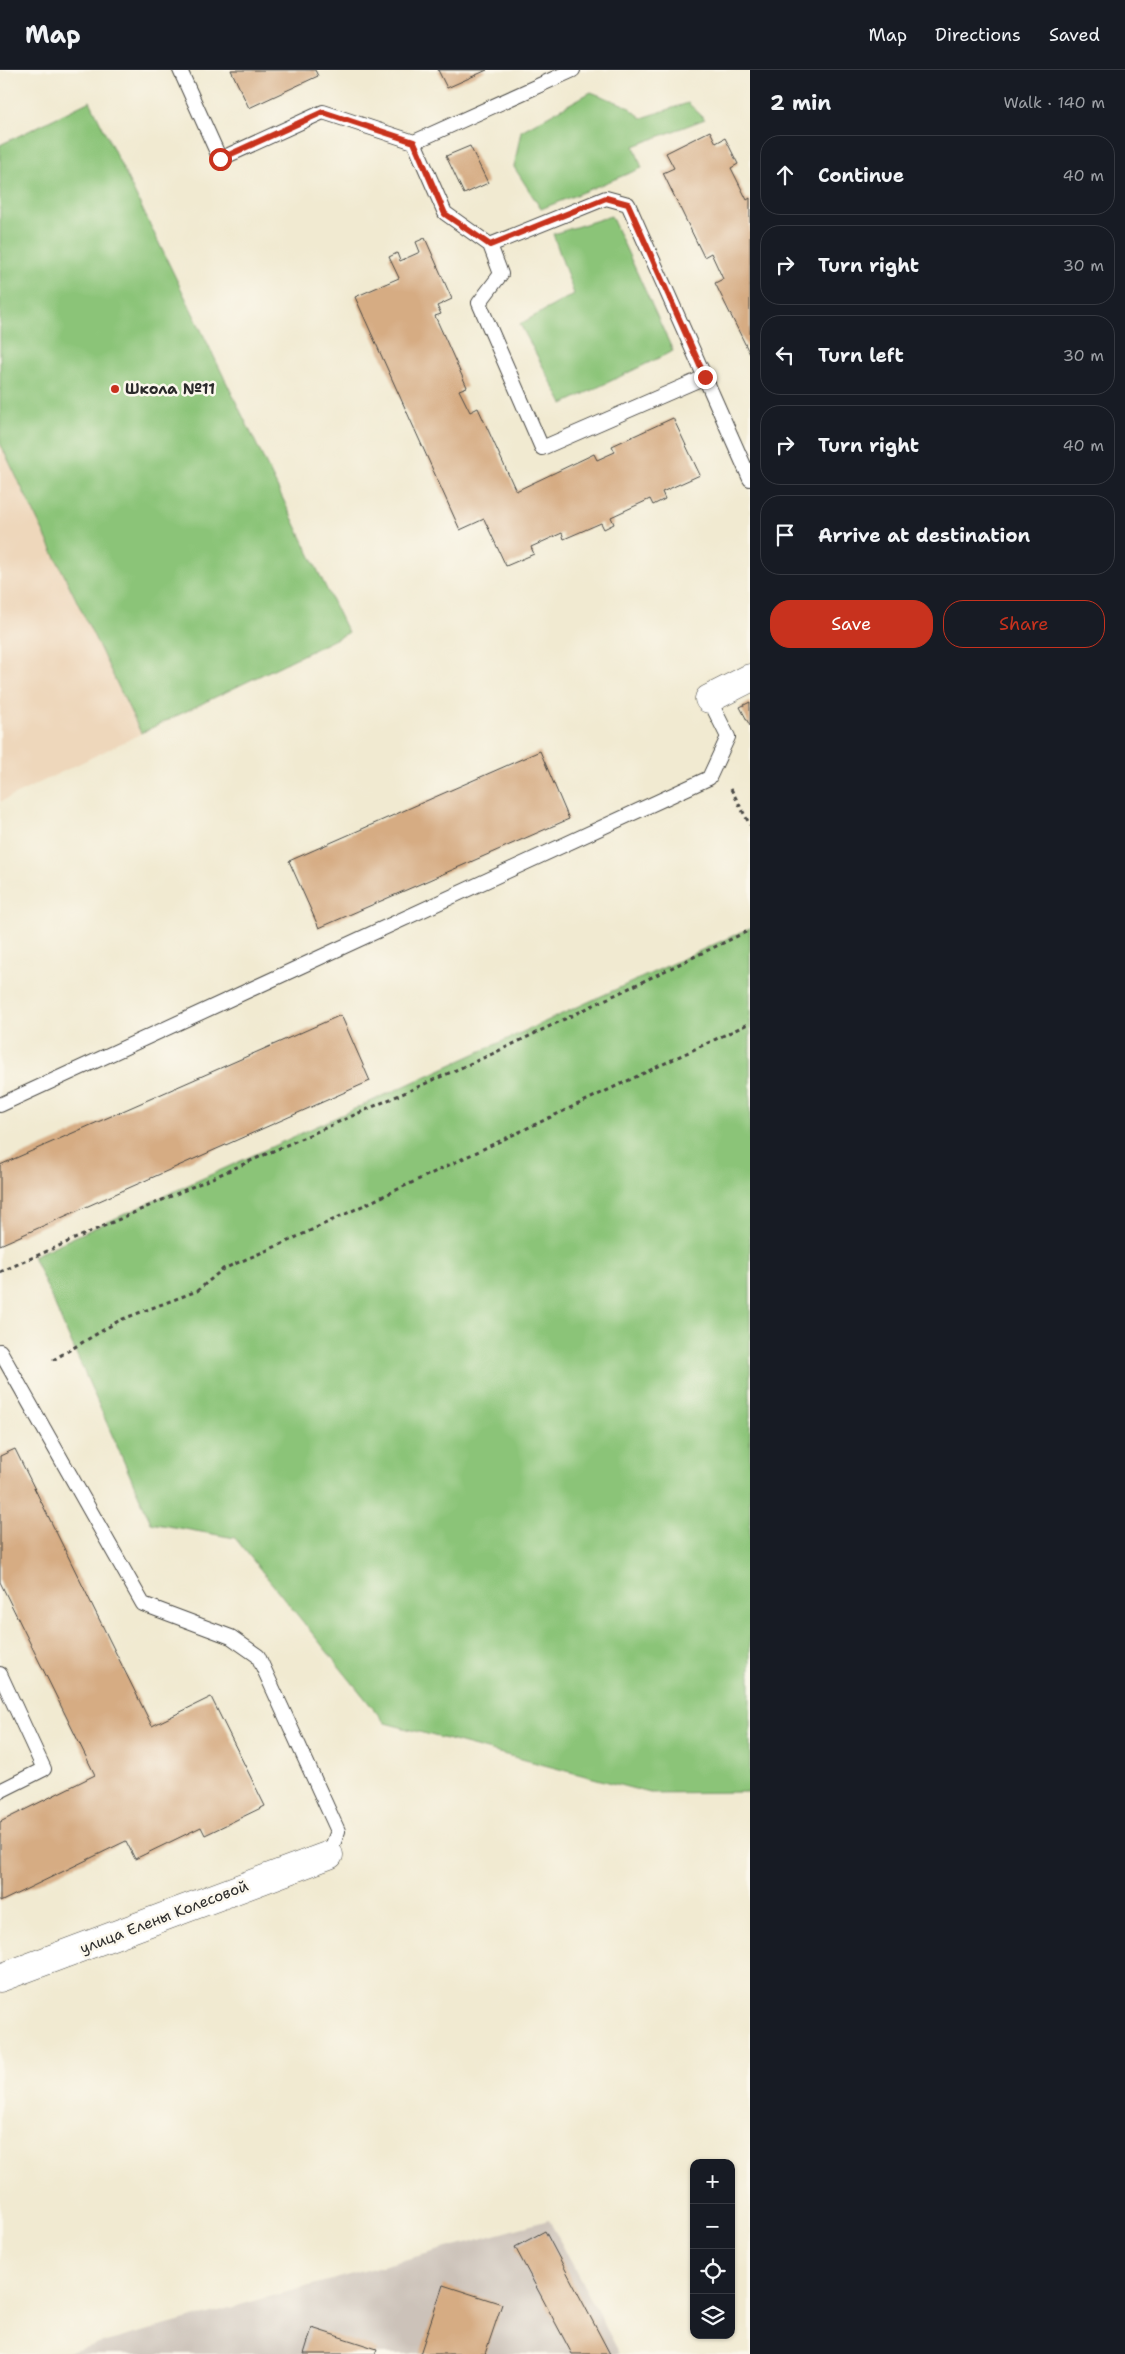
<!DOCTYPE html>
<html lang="en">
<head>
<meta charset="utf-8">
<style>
  body { margin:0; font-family:"Shantell Sans",sans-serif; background:#242831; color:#f1f3f6 }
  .controls { position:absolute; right:15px; bottom:15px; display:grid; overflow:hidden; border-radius:10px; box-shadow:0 1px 4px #0004 }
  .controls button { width:45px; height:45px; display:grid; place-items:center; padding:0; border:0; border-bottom:1px solid #363941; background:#171b24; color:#f1f3f6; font:25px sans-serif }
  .stop { position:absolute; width:15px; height:15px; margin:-11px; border:4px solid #c8321e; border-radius:50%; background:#fff }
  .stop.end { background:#c8321e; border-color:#fff; box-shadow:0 1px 5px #0008 }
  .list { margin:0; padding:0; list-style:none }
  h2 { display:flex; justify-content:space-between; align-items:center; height:65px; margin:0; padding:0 20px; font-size:21px }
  h2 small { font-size:16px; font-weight:400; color:#9ea1a6 }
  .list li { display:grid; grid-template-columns:32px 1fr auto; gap:15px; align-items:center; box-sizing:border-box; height:80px; margin:0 10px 10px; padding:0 10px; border:1px solid #363941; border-radius:20px }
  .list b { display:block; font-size:19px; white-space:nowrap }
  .list em { font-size:16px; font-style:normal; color:#9ea1a6 }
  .actions { display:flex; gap:10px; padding:15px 20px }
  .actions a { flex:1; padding:11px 0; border:1px solid #c8321e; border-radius:20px; text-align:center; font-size:18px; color:#c8321e }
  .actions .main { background:#c8321e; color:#fff }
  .icon { flex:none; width:28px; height:28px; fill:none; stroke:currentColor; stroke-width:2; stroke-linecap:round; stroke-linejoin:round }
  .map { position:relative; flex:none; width:750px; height:2284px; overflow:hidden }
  header { display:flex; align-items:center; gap:30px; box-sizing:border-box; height:70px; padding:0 25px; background:#171b24; border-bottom:1px solid #363941 }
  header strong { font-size:24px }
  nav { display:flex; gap:28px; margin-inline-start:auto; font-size:18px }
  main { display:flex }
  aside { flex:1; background:#171b24 }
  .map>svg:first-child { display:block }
  .built { fill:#eed7bb }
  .industrial { fill:#ccc2b9 }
  .green { fill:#8bc478; stroke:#5b7852 }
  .building { fill:#d6ac83 }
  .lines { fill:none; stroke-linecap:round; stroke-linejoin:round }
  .service-casing { stroke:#494844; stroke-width:16 }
  .minor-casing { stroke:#494844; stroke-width:29 }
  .path { stroke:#494844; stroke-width:3; stroke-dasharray:4 4; stroke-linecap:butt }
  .service { stroke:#fff; stroke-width:14 }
  .minor { stroke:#fff; stroke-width:28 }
  .route { stroke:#c8321e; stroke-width:6 }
  .poi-dot { fill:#c8321e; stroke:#fbf7ec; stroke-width:2 }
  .labels { text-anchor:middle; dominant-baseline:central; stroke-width:5; stroke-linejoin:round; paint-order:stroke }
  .poi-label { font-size:15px; font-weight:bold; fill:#2b2b2b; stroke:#fbf7ec; text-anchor:start }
  .street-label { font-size:15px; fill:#2b2b2b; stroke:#fbf7ec }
</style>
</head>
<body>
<header>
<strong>Map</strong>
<nav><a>Map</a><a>Directions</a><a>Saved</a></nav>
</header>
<main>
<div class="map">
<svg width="750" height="2284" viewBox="0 0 750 2284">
  <rect width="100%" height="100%" fill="#fbf7ec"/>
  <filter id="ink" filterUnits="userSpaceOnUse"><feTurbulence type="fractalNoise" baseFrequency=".02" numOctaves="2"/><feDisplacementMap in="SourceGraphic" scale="10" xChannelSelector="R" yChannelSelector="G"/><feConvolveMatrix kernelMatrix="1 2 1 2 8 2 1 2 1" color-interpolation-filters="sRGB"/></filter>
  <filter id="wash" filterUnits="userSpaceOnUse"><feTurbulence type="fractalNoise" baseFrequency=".0096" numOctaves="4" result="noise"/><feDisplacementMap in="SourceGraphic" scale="20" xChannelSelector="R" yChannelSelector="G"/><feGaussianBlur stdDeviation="1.12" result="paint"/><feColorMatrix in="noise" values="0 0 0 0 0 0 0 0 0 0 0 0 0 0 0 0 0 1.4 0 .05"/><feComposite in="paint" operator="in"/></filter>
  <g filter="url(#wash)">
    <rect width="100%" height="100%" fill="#f1ead1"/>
    <path class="built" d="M90,31L348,563L0,732V75Z"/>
    <path class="industrial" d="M549,2150L620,2284H62Z"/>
    <path class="green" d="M591,22L627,36L642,48L688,33L705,49L634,76L642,98L541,139L514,97L521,61Z
      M90,31L348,563L141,663L0,373V75Z
      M611,146L673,281L563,334L520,254L574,224L553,164Z
      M750,858V1722L650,1723L385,1653L235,1468L151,1453L33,1186Z"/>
    <g id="blocks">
      <path class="building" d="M231,0H315L318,6L249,38Z
        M438,0H487L447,18Z
        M710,61L716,73L725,68L738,94L731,98L747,130L750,128V284L715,213L723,209L711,183L704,187L663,103L674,98L666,83Z
        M470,76L488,113L464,124L446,86Z
        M425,168L452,229L437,236L441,244L435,246L467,317L459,320L470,342L478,338L516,421L594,384L597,390L615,382L612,376L673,348L700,405L662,422L665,429L653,435L650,429L611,447L614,454L604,459L601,453L564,469L562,463L531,477L534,484L506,496L484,449L460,460L355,227L399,208L389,187L397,183L400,191L420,182L416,172Z
        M750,632V656L740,637Z
        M540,681L569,749L319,858L289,791Z
        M341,945L370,1011L0,1175V1095Z
        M15,1379L152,1656L211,1627L265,1736L205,1765L201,1757L135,1789L126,1771L0,1832V1752L95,1705L0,1512V1386Z
        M545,2161L610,2284H572L515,2177Z
        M443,2215L502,2234L485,2284H420Z
        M312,2258L377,2279L375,2284H304Z"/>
    </g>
  </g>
  <g filter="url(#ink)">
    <use href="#blocks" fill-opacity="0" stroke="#494844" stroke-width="1"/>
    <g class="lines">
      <defs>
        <path id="service" d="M180,0L220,89L323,42L414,72L445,143L490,175L606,128L628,134L750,409
          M414,72L573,0
          M490,175L501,204L479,233L542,378L705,307
          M0,1035L709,708L728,667L709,629
          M0,1281L143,1534L231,1567L258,1586L338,1761L329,1785
          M0,1604L44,1699L0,1721"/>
        <path id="minor" d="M709,629L750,608
          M0,1908L329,1785"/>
      </defs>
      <use href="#service" class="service-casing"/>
      <use href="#minor" class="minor-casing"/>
      <path class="path" d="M731,719L750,755
        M0,1202L492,984L750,860
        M53,1290L120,1250L197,1221L223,1199L284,1173L750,953"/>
      <use href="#service" class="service"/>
      <use href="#minor" class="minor"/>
    </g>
  </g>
  <g class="lines" filter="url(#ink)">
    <path class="route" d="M220,89L323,42L414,72L445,144L490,175L606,128L628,134L705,307"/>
  </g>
  <circle class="poi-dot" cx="115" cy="319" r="5"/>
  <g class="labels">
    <g class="poi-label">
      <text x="125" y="319">Школа №11</text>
    </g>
    <g class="street-label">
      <text transform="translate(164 1847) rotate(-21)">улица Елены Колесовой</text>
    </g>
  </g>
</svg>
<div class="controls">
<button>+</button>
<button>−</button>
<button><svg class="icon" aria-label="locate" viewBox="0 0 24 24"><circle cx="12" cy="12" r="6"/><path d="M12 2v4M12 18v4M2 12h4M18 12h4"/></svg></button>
<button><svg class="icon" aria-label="layers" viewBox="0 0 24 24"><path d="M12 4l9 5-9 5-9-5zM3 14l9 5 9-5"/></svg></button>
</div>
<div class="stop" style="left:220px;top:89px"></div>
<div class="stop end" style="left:705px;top:307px"></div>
</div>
<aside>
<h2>2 min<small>Walk · 140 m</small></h2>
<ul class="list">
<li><svg class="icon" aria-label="ahead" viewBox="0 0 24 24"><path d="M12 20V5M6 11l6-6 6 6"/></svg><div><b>Continue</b></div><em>40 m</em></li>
<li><svg class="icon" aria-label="right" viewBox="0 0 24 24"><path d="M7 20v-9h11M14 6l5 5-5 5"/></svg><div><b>Turn right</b></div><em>30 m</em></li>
<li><svg class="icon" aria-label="left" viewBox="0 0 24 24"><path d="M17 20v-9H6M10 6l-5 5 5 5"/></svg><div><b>Turn left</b></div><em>30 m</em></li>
<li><svg class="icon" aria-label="right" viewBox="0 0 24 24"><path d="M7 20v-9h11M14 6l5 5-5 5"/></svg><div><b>Turn right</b></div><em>40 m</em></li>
<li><svg class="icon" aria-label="arrive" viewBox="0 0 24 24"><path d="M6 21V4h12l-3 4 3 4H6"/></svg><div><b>Arrive at destination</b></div></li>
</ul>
<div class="actions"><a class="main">Save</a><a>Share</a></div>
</aside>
</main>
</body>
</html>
